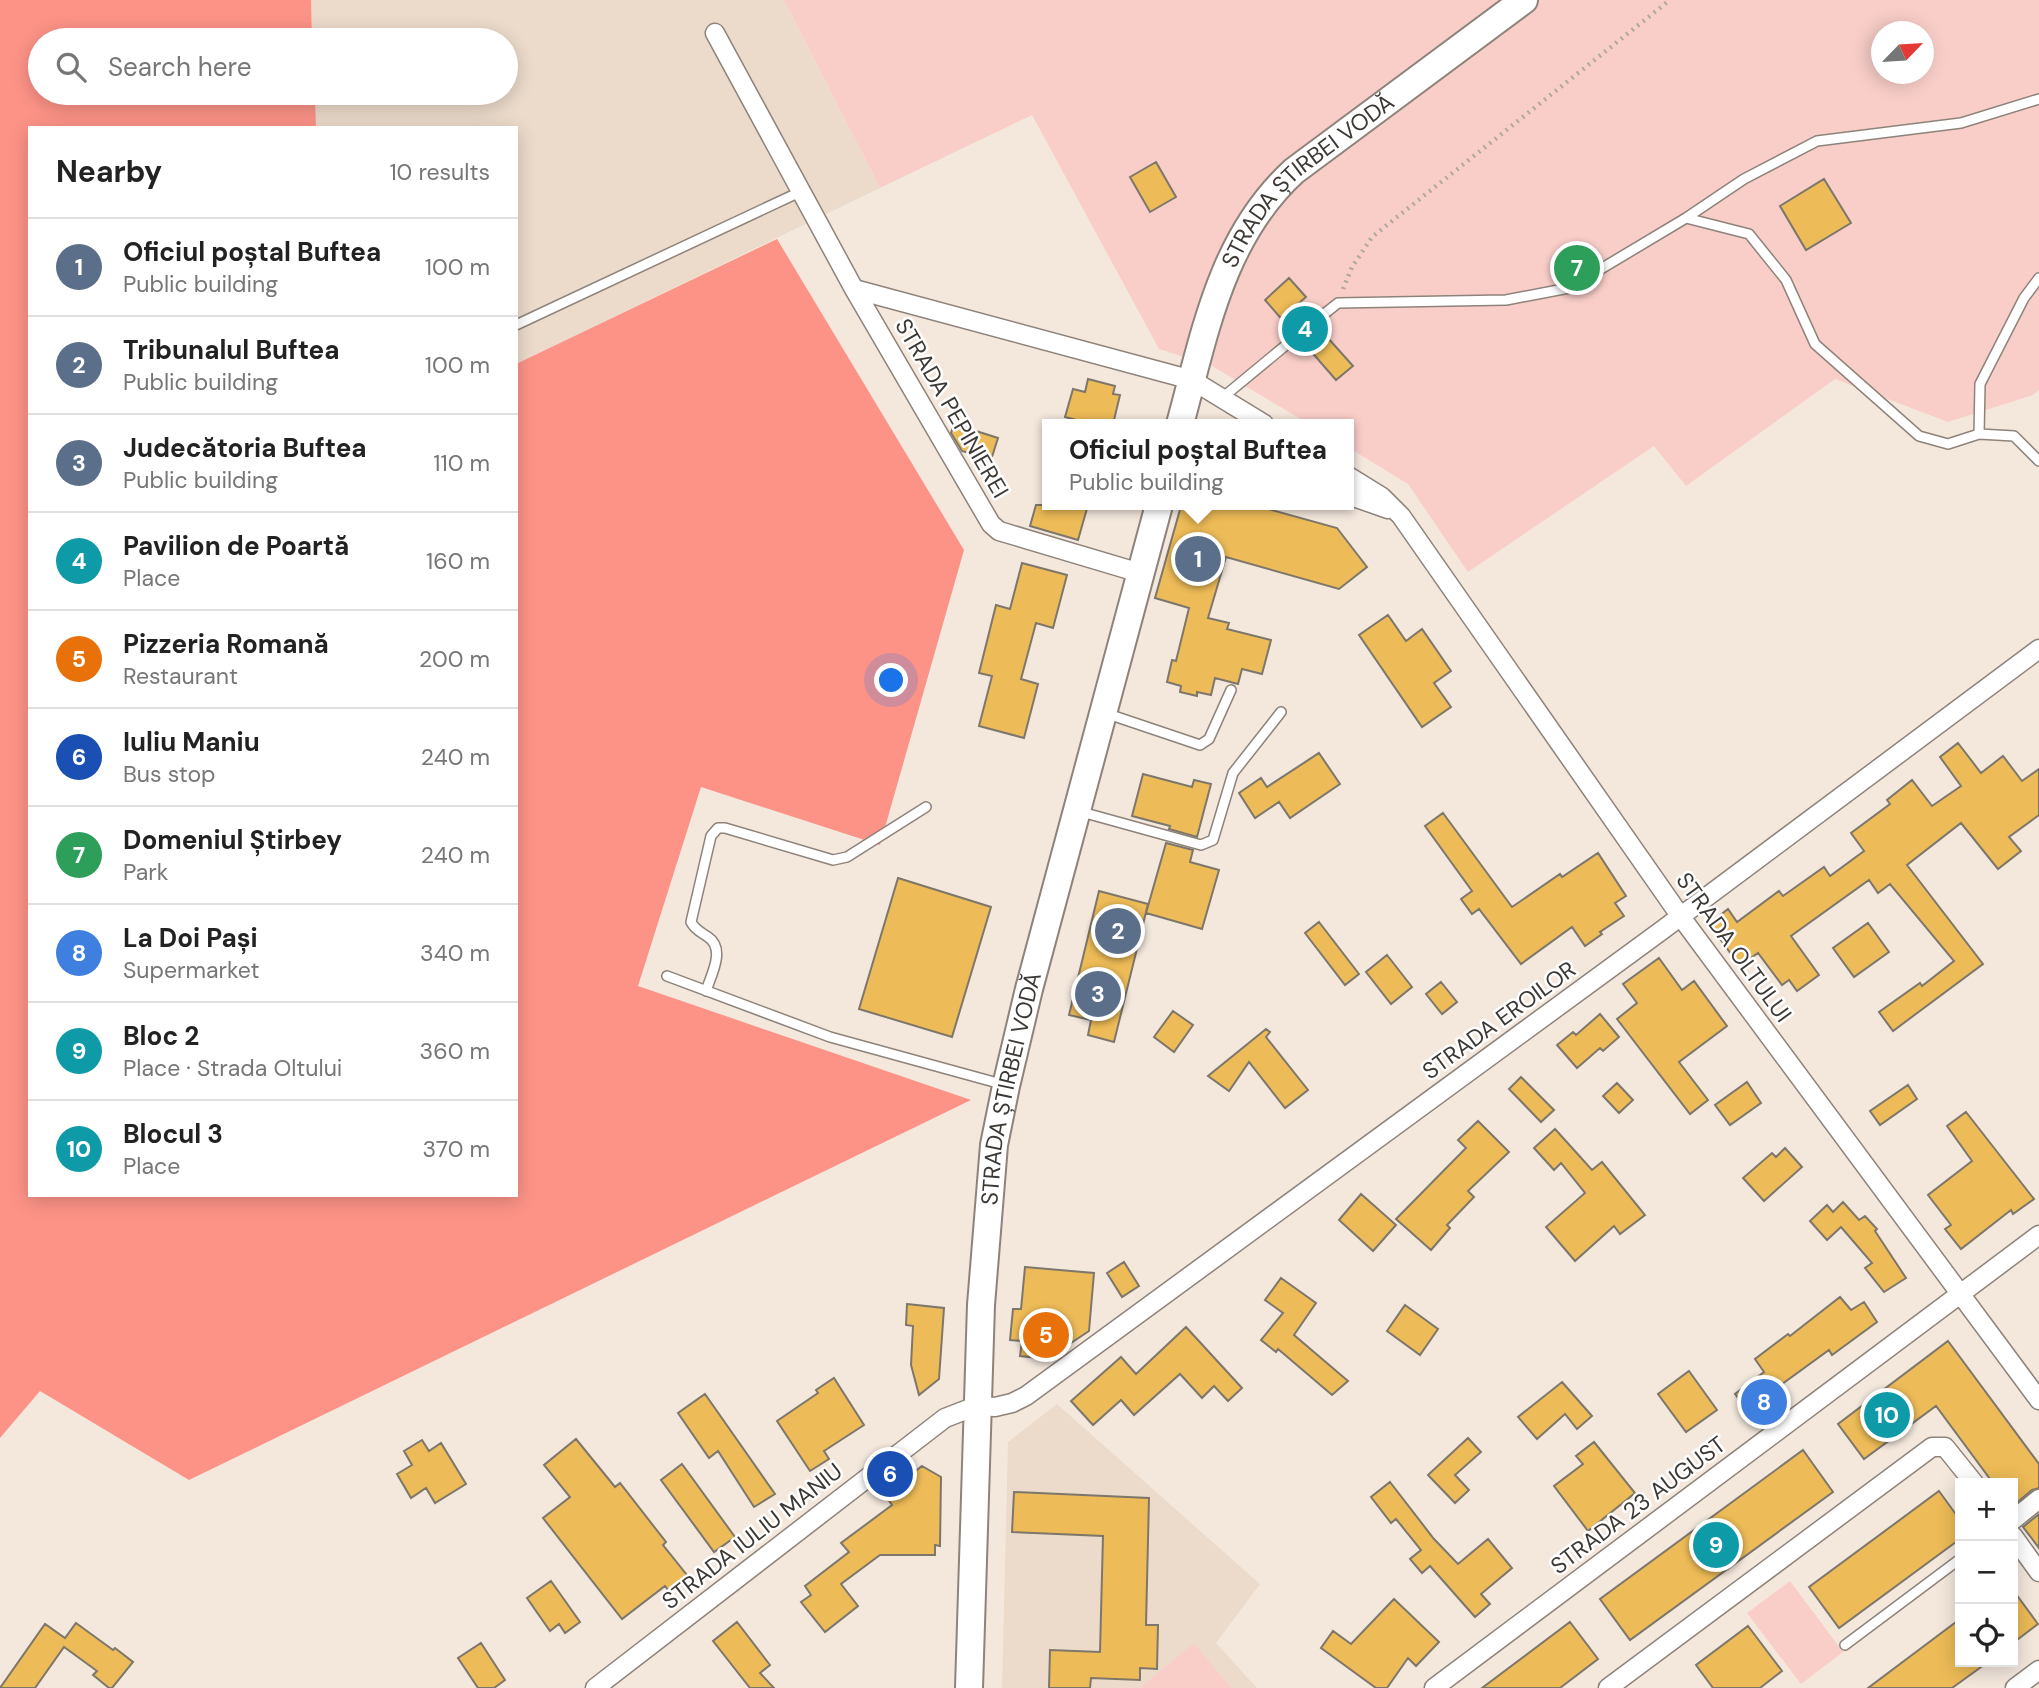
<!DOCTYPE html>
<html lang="en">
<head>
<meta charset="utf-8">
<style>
  body { margin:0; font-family:"DM Sans",sans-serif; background:#f6f6f6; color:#222 }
  .controls { position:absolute; right:21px; bottom:21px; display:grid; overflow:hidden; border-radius:0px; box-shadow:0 4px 18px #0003 }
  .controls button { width:63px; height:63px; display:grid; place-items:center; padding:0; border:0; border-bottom:2px solid #e0e0e0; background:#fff; color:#222; font:35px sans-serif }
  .compass { position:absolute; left:1871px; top:21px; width:63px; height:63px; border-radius:50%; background:#fff; box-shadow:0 4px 18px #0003; rotate:65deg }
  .you { position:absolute; left:892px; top:681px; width:24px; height:24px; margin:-18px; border:5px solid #fff; border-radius:50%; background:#1a73e8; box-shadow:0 0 0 10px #1a73e833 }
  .badge { display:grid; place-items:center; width:46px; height:46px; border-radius:50%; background:#1a73e8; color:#fff; font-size:23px; font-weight:700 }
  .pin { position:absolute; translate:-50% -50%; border:4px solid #fff; box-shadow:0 2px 7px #0006 }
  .popup { position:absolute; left:1042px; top:419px; width:312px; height:91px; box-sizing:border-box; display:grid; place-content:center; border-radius:0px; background:#fff; filter:drop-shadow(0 2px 5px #0005); font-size:23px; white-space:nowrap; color:#767676 }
  .popup b { font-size:26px; color:#222 }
  .popup::after { content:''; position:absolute; left:50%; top:100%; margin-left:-14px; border:14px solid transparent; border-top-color:#fff }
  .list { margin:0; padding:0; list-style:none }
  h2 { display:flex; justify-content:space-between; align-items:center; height:91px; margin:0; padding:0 28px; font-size:30px }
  h2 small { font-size:23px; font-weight:400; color:#767676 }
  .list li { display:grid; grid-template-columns:46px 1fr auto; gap:21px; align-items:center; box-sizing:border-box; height:98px; padding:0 28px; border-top:2px solid #e0e0e0 }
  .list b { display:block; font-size:26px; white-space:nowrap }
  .list p { margin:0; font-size:23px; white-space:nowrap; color:#767676 }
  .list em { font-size:23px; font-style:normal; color:#767676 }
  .icon { flex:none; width:38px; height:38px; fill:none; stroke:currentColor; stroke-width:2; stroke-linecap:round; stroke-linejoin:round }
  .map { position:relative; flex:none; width:2039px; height:1688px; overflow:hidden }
  .search { position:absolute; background:#fff; box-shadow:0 4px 18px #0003; left:28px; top:28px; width:490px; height:77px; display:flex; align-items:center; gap:18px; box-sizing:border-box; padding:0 24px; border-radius:38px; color:#767676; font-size:26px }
  .panel { position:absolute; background:#fff; box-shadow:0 4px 18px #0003; left:28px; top:126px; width:490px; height:1071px; border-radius:0px }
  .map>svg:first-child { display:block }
  .built { fill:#ecdbcb }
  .green { fill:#f9cec8; fill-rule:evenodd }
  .forest { fill:#fd9387 }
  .building { fill:#edbb57; stroke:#7d776b; stroke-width:2 }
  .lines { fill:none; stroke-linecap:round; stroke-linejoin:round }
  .lane-casing { stroke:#8e837a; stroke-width:12 }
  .street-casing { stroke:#8e837a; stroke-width:21 }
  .secondary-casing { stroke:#8e837a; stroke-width:30 }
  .path { stroke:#b1a89f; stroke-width:4.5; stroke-dasharray:2 5; stroke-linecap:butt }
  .lane { stroke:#fff; stroke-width:9 }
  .street { stroke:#fff; stroke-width:18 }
  .secondary { stroke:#fff; stroke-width:26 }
  .labels { text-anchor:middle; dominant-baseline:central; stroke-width:5; stroke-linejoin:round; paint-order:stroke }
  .street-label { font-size:23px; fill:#3c3834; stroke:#fff }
</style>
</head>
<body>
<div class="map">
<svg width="2039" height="1688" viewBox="0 0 2039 1688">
  <rect width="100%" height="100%" fill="#f4e8dd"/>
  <path class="built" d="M311,0H784L880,188L516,364V128H316L315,93H506V40H312Z
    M1057,1404L1260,1584L1216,1643L1257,1688H1002L1008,1442Z"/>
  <path class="green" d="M784,0H2039V390L2033,395L1948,422L1835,379L1686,486L1654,446L1468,572L1408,484L1349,448L1348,424H1309L1212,366L1159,349L1032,115L880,188ZM1882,32H1924V74H1882Z
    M1790,1581L1843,1652L1801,1684L1747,1613Z
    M1194,1643L1231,1688H1140Z"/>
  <path class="forest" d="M0,0H311L312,40H40V93H315L316,128H30V1195H516V364L777,239L964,550L880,845L701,787L638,986L971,1100L189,1480L40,1391L0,1438Z"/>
  <path class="building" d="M1156,162L1176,197L1150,212L1130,177Z
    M1824,179L1851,223L1806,250L1780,206Z
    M1289,278L1306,297L1298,304L1309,317L1308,326L1312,329L1318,327L1353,366L1336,380L1302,341L1304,336L1302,331L1297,329L1292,331L1265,300Z
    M1088,379L1115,386L1113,394L1120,395L1113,424H1092L1065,417L1073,389L1085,392Z
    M954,424L998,438L991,460L962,451L951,433Z
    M1036,505H1088L1078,540L1030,526Z
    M1203,505H1254L1337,528L1367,567L1339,589L1226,557L1208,618L1229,623L1227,629L1271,640L1262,674L1242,669L1238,684L1215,678L1211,695L1197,692V696L1180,692L1181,686L1167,682L1172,660L1176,661L1189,608L1155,598L1181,506L1201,511Z
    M1022,563L1067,575L1053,628L1036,623L1021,679L1038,684L1024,738L979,726L992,676L979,673L996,605L1010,609Z
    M1388,615L1406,641L1422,629L1451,671L1434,683L1451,707L1422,727L1359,635Z
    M1958,743L1981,773L2003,756L2022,781L2039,769V815L2009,837L2021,851L1998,869L1961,823L1907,865L1983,964L1893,1031L1879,1012L1920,983L1922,986L1954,961L1890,884L1878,893L1869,880L1791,936L1819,975L1797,991L1789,980L1782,985L1758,953L1740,966L1709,924L1728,909L1737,922L1779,891L1783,896L1824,867L1830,876L1864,851L1851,833L1890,804L1887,800L1912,780L1932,806L1961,786L1940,757Z
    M1319,753L1340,784L1290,818L1279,802L1255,818L1239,793L1261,778L1267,787Z
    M1143,774L1192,787L1194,780L1211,784L1197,837L1169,829L1170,826L1132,816Z
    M1443,813L1512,907L1560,874L1562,877L1598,853L1626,896L1615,903L1624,916L1600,932L1602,934L1585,946L1572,927L1521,964L1479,909L1472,914L1461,899L1472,891L1425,826Z
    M1166,843L1193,850L1190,862L1219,870L1202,929L1146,913Z
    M898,878L991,907L952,1037L859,1009Z
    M1099,891L1148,904L1114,1042L1088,1035L1091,1020L1069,1015Z
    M1319,922L1359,974L1345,985L1305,933Z
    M1868,923L1889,952L1854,977L1833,948Z
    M1387,955L1412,987L1391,1004L1366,972Z
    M1659,958L1682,990L1694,981L1727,1026L1679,1062L1708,1100L1690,1114L1617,1019L1637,1003L1623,984Z
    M1441,982L1457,1002L1442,1014L1426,994Z
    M1173,1011L1193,1025L1174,1052L1154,1037Z
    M1600,1014L1619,1037L1603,1051L1600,1048L1577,1068L1557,1045L1573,1032L1576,1035Z
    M1266,1029L1270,1032L1266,1037L1308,1090L1285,1108L1249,1062L1229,1091L1208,1076Z
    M1521,1077L1554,1110L1541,1122L1509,1089Z
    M1747,1082L1761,1103L1730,1125L1715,1105Z
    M1617,1083L1633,1100L1619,1113L1603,1096Z
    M1908,1085L1917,1099L1880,1125L1870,1111Z
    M1966,1112L2034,1199L2013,1214L2011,1210L1961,1249L1945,1229L1951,1225L1928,1195L1972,1161L1947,1126Z
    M1478,1121L1509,1152L1468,1191L1474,1197L1447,1225L1450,1228L1431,1250L1396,1219L1466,1148L1458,1140Z
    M1555,1129L1592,1170L1602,1162L1645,1215L1620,1234L1614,1226L1575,1261L1546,1227L1585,1193L1561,1163L1554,1170L1534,1148Z
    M1785,1148L1802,1167L1764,1201L1743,1178L1772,1153L1776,1157Z
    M1361,1194L1396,1225L1373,1251L1339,1220Z
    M1843,1202L1859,1220L1865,1216L1877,1229L1875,1231L1906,1278L1884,1292L1865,1268L1872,1263L1841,1227L1827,1240L1810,1221L1827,1205L1833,1212Z
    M1124,1262L1139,1286L1122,1297L1107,1273Z
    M1025,1267L1094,1273L1089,1331L1047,1359L1020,1356L1022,1341L1010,1340L1013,1309H1021Z
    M1281,1278L1316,1303L1294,1335L1348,1381L1332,1395L1278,1349L1276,1352L1261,1340L1283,1313L1265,1300Z
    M1840,1297L1851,1310L1864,1302L1877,1322L1832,1355L1829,1350L1774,1390L1780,1398L1753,1418L1735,1394L1764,1372L1755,1359L1788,1334L1790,1336Z
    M907,1304L944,1308L939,1379L919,1395L911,1365L913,1326L906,1325Z
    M1405,1305L1438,1329L1420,1355L1387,1331Z
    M1186,1327L1242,1388L1228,1401L1214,1386L1202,1398L1180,1374L1134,1415L1121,1400L1093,1425L1071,1401L1121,1357L1136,1374Z
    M1948,1341L2039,1464V1488L2032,1490L2013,1506V1483H1993L1936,1406L1864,1459L1838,1424Z
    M1689,1371L1717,1410L1686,1432L1658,1394Z
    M834,1378L864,1425L824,1451L829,1459L810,1471L777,1421L818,1393L816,1390Z
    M1562,1382L1592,1416L1577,1429L1565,1414L1537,1439L1518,1417Z
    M705,1394L775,1494L754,1507L718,1451L709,1458L678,1413Z
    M1468,1438L1481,1452L1455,1475L1469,1490L1455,1503L1428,1475Z
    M576,1439L615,1487L620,1483L666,1542L663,1545L687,1575L668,1590L665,1586L622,1619L543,1518L570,1497L544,1465Z
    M422,1440L429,1451L441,1443L466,1484L435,1503L426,1488L411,1498L397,1474L412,1465L404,1451Z
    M1594,1442L1635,1493L1588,1531L1554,1486L1583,1464L1576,1456Z
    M1803,1450L1833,1492L1630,1640L1600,1599Z
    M682,1464L735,1537L714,1552L661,1480Z
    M922,1466L941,1477L940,1546L935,1545V1555H880L841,1584L858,1606L825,1632L801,1602L811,1595L805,1586L849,1552L841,1543L892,1505L885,1495Z
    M1390,1482L1434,1539L1458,1564L1488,1539L1512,1568L1481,1594L1490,1604L1475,1617L1430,1566L1422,1573L1410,1559L1421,1550L1396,1519L1391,1523L1371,1497Z
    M1939,1491L1960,1520V1539L1839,1628L1809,1587Z
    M1014,1492L1149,1498L1146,1625H1158L1157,1669L1140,1668V1680L1091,1678L1090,1688H1049L1050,1650L1100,1652L1103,1536L1012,1532Z
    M2039,1514V1548L2023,1527Z
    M551,1581L580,1622L565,1633L559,1624L550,1631L527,1598Z
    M2013,1590L2038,1624L2013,1643Z
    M1394,1599L1439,1642L1416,1666L1408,1658L1387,1688H1376L1321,1648L1333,1631L1351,1644Z
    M1960,1619V1662H1988L1952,1688H1868Z
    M737,1622L770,1665L760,1673L774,1688H750L713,1641Z
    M1570,1622L1598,1659L1560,1688H1482Z
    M76,1623L113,1650L115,1648L133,1662L112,1688H109L93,1675L97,1671L64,1647L35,1688H0L45,1624L65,1638Z
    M1748,1626L1782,1671L1760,1688H1713L1696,1665Z
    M481,1643L505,1680L494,1688H478L458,1658Z"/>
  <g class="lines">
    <defs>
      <path id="lane" d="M1686,218L1749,234L1786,280L1815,344L1919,436L1948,444L1979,434L2014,436L2039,461
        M1314,322L1338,303L1506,300L1569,288L1686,218L1744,179L1817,141L1961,123L2039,99
        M516,325L802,191
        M1222,398L1297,336
        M1979,434L1980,384L2024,298L2039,278
        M1105,713L1200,745L1209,739L1231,690
        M1078,811L1201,845L1213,840L1233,773L1281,712
        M667,976L830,1037L1005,1085
        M706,991C711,975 726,949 708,937C701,932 695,930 691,922L711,836L718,828H725L833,860L847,857L926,807
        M1845,1645L1960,1559"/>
      <path id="street" d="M715,33L854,289L991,524L999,531L1140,573
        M854,289L1192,380L1264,424
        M1348,476L1382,497L1401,516L1681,917L2039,1400
        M1348,495L1388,509
        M2013,1520L2039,1499
        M2013,1536L2039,1572
        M595,1688L945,1418L976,1406L995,1407L1012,1403L1026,1396L1661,931L2039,649
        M1434,1688L2039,1235
        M1608,1688L1932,1447H1945L1974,1483
        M2015,1688L2039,1670"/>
      <g id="secondary">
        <path id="s1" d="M1180,424C1205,333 1221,238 1294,171L1524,0"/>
        <path id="s2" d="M969,1688L981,1305L994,1145L1006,1086L1029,989L1159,505"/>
      </g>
    </defs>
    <use href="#lane" class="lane-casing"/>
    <use href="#street" class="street-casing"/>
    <use href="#secondary" class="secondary-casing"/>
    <path class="path" d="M1343,289L1352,267L1372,237L1670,0"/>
    <use href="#lane" class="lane"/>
    <use href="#street" class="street"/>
    <use href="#secondary" class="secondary"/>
  </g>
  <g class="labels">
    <g class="street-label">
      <text stroke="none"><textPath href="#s1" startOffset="284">STRADA ȘTIRBEI VODĂ</textPath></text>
      <text transform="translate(952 408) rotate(60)">STRADA PEPINIEREI</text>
      <text transform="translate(1734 947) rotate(54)">STRADA OLTULUI</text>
      <text transform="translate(1499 1020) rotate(-36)">STRADA EROILOR</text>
      <text stroke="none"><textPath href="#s2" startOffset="602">STRADA ȘTIRBEI VODĂ</textPath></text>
      <text transform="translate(1638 1505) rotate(-37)">STRADA 23 AUGUST</text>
      <text transform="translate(752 1536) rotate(-38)">STRADA IULIU MANIU</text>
    </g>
  </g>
</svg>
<div class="controls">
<button>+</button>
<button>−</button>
<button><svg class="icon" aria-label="locate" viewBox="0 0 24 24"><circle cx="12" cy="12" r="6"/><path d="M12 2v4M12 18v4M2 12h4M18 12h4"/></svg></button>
</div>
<svg class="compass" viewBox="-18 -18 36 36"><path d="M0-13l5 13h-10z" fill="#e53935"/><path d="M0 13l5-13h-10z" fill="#767676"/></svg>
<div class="you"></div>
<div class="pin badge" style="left:1198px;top:559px;background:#5c6f8a">1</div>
<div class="popup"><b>Oficiul poștal Buftea</b>Public building</div>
<div class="pin badge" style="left:1118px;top:931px;background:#5c6f8a">2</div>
<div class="pin badge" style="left:1098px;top:994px;background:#5c6f8a">3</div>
<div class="pin badge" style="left:1305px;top:329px;background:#0f9aa8">4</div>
<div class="pin badge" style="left:1046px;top:1335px;background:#e8710a">5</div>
<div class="pin badge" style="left:890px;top:1474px;background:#1a4fb4">6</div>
<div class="pin badge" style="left:1577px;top:268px;background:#2e9e5b">7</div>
<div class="pin badge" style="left:1764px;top:1402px;background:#3f7fe0">8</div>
<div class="pin badge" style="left:1716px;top:1545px;background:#0f9aa8">9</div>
<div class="pin badge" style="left:1887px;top:1415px;background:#0f9aa8">10</div>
<div class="search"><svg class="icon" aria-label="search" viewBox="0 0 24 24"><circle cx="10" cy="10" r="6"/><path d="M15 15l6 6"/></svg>Search here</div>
<section class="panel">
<h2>Nearby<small>10 results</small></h2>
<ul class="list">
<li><span class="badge" style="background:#5c6f8a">1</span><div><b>Oficiul poștal Buftea</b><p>Public building</p></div><em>100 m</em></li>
<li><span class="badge" style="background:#5c6f8a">2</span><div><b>Tribunalul Buftea</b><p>Public building</p></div><em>100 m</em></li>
<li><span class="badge" style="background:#5c6f8a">3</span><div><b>Judecătoria Buftea</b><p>Public building</p></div><em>110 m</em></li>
<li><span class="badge" style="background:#0f9aa8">4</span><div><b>Pavilion de Poartă</b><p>Place</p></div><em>160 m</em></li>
<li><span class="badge" style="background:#e8710a">5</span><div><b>Pizzeria Romană</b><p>Restaurant</p></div><em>200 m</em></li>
<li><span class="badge" style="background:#1a4fb4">6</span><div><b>Iuliu Maniu</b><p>Bus stop</p></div><em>240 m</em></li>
<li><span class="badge" style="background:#2e9e5b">7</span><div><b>Domeniul Știrbey</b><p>Park</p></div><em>240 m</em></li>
<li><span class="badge" style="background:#3f7fe0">8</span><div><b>La Doi Pași</b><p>Supermarket</p></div><em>340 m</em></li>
<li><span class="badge" style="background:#0f9aa8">9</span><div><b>Bloc 2</b><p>Place · Strada Oltului</p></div><em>360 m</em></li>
<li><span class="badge" style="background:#0f9aa8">10</span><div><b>Blocul 3</b><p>Place</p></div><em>370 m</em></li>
</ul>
</section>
</div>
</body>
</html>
